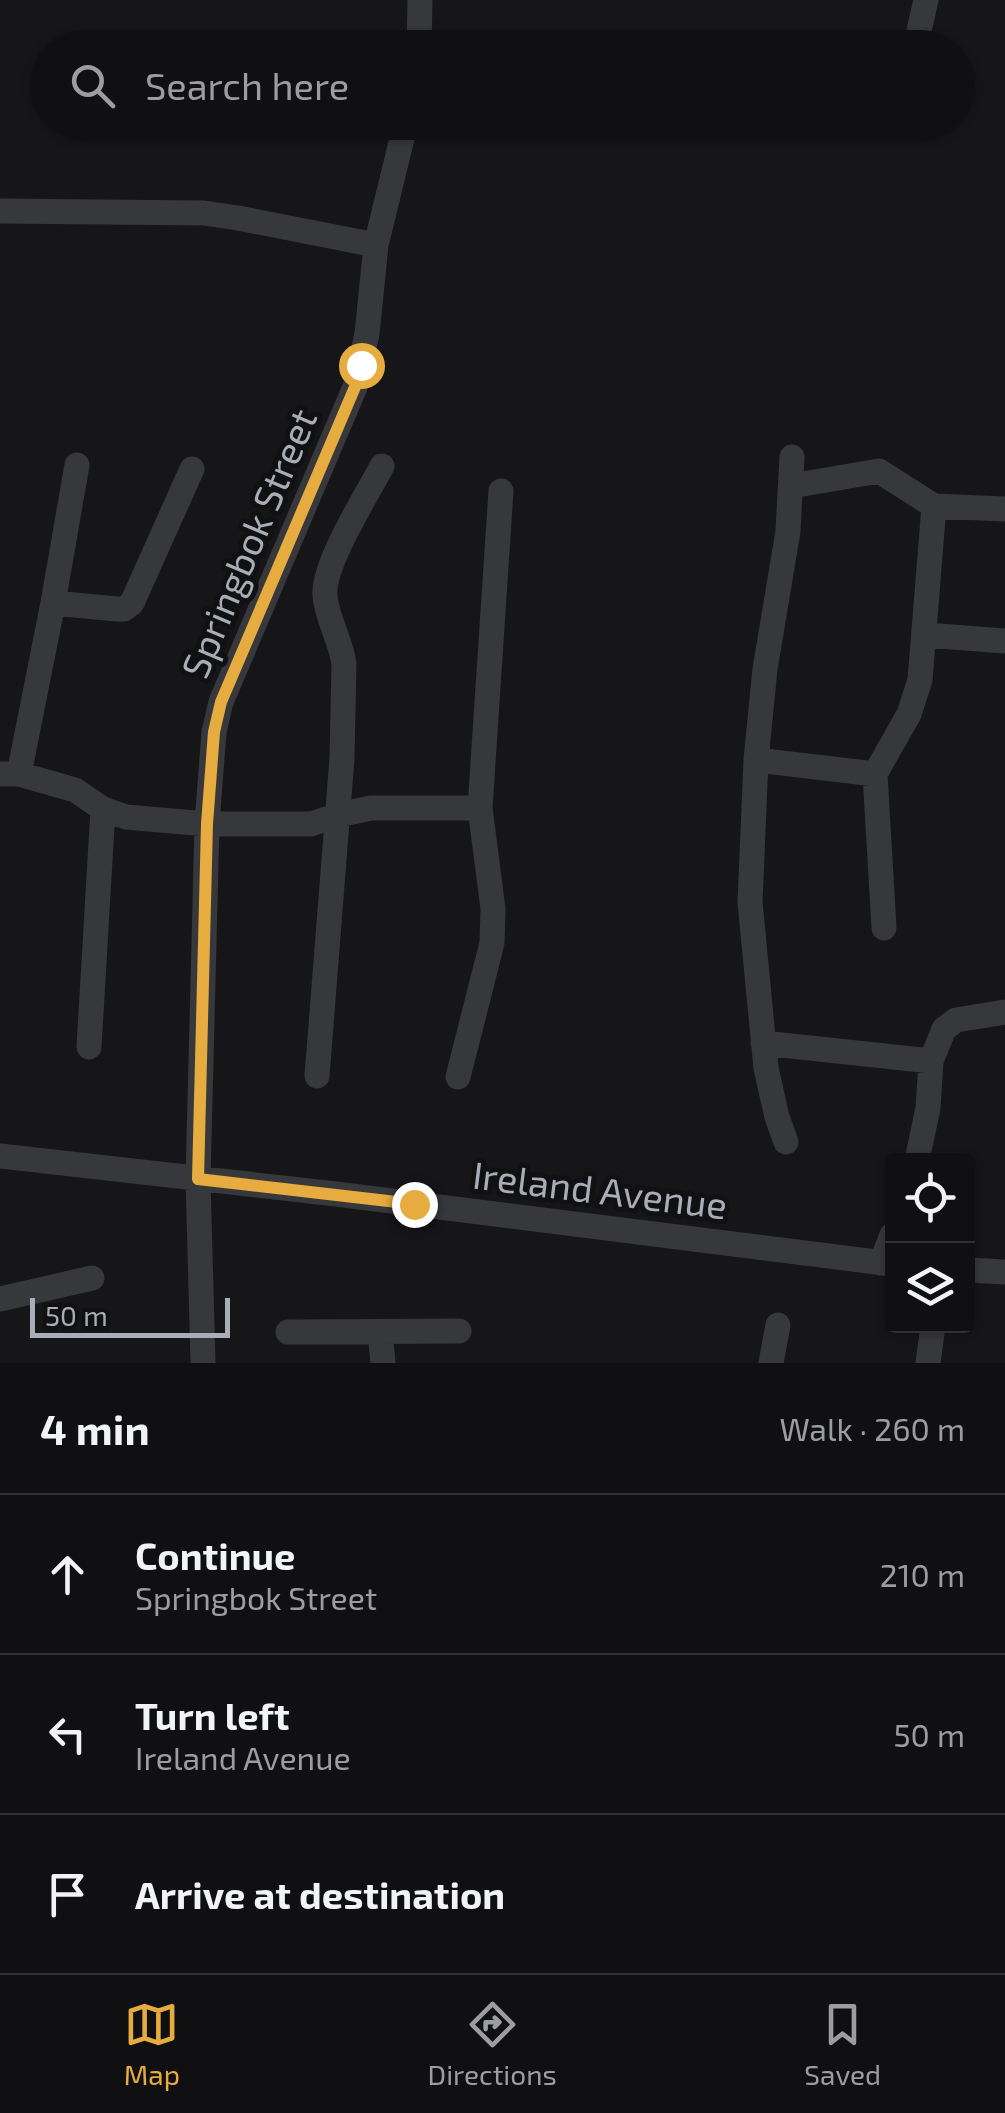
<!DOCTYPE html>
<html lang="en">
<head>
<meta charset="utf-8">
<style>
  body { margin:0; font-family:"Exo 2",sans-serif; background:#1e1e20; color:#f1f3f6 }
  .controls { position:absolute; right:30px; bottom:30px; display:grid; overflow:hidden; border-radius:10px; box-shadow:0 2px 8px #0004 }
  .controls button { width:90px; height:90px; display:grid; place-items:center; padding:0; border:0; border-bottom:2px solid #303032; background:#101012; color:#f1f3f6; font:50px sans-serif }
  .scale { position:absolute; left:30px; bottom:25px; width:200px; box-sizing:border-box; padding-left:10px; border:5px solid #a9adb7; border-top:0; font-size:28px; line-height:35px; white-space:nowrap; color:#a9adb7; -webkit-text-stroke:8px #111113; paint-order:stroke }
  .stop { position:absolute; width:30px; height:30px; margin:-22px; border:8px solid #e6ac40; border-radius:50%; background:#fff }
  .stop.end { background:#e6ac40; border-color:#fff; box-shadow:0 2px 10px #0008 }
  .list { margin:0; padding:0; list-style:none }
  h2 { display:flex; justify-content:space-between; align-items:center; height:130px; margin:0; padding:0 40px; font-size:42px }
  h2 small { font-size:32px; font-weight:400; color:#9c9d9f }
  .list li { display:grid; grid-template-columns:65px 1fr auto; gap:30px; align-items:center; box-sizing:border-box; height:160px; padding:0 40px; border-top:2px solid #303032 }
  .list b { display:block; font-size:38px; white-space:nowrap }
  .list p { margin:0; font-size:32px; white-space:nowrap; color:#9c9d9f }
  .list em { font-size:32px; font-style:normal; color:#9c9d9f }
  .icon { flex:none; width:55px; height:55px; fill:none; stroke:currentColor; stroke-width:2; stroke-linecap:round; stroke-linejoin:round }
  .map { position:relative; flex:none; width:1005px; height:1363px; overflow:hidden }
  .search { position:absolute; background:#101012; box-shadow:0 2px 8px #0004; left:30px; right:30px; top:30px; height:110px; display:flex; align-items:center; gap:25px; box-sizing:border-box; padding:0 35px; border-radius:55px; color:#9c9d9f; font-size:38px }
  .sheet { height:610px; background:#101012 }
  nav { display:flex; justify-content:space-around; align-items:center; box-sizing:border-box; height:140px; border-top:2px solid #303032; background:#101012; font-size:28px; color:#9c9d9f }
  nav a { display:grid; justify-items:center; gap:5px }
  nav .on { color:#e6ac40 }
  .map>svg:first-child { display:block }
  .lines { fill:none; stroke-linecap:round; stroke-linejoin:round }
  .minor { stroke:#37383c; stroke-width:25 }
  .route { stroke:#e6ac40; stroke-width:12 }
  .labels { text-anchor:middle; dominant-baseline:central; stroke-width:10; stroke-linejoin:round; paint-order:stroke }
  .street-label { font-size:38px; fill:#a9adb7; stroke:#111113 }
</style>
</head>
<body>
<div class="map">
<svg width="1005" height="1363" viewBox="0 0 1005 1363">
  <rect width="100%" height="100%" fill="#161618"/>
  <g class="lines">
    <path class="minor" d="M419,48L420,0
      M915,48L926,0
      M0,211L204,213L238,218L376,245
      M791,486L879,471L934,506L1005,509
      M53,603L117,609H124L132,603L192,469
      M926,635L1005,641
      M756,760L875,774
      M0,774H19L75,790L103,809L126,817L207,824H311L338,815L371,808H480
      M19,774L53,603L77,465
      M884,928L875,774L909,714L920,680L934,506
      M763,1043L931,1061
      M89,1047L103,809
      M317,1076L342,758L344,664C341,641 327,619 325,596C322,565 367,495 382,466
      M458,1077L492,943L493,909L480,808L501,491
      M786,1142L777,1117L766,1068L750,902L756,760L765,669L788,531L792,457
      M0,1156L336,1194L892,1264
      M917,1160L928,1108L931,1061L944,1029L956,1020L1005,1012
      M881,1263L892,1235
      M968,1270L1005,1272
      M0,1299L92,1278
      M288,1332L459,1331
      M380,1332L383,1363
      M203,1363L198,1179L207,824L214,732L221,702L355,387L367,334L376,245L406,122
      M771,1363L778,1325
      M928,1363L933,1326"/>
  </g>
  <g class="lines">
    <path class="route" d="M361,365L355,387L221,702L214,732L207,824L198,1179L414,1204"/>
  </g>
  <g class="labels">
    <g class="street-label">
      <text transform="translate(248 543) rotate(-67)">Springbok Street</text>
      <text transform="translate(600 1189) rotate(7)">Ireland Avenue</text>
    </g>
  </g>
</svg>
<div class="controls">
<button><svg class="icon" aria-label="locate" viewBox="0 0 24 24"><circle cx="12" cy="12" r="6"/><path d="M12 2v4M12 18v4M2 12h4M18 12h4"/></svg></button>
<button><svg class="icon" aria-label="layers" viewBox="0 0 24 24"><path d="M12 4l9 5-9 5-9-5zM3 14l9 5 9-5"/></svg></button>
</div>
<div class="scale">50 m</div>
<div class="stop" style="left:361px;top:365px"></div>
<div class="stop end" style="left:414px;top:1204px"></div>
<div class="search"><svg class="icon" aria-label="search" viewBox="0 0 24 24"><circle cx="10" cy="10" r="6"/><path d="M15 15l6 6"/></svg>Search here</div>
</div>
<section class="sheet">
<h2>4 min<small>Walk · 260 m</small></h2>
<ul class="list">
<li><svg class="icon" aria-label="ahead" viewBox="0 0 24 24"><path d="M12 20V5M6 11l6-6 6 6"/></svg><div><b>Continue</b><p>Springbok Street</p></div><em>210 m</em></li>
<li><svg class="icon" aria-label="left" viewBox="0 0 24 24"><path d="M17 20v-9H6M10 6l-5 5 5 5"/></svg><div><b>Turn left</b><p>Ireland Avenue</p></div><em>50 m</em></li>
<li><svg class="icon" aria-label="arrive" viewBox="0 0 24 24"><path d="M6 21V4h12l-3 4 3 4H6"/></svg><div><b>Arrive at destination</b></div></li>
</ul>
</section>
<nav>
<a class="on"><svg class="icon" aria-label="map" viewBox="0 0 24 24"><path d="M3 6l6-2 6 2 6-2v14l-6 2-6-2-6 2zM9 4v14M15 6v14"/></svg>Map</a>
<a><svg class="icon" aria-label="directions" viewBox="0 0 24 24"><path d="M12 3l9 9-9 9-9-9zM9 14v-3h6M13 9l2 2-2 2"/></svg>Directions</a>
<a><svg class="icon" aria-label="saved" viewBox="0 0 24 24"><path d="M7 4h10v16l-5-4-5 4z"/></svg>Saved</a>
</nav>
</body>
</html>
